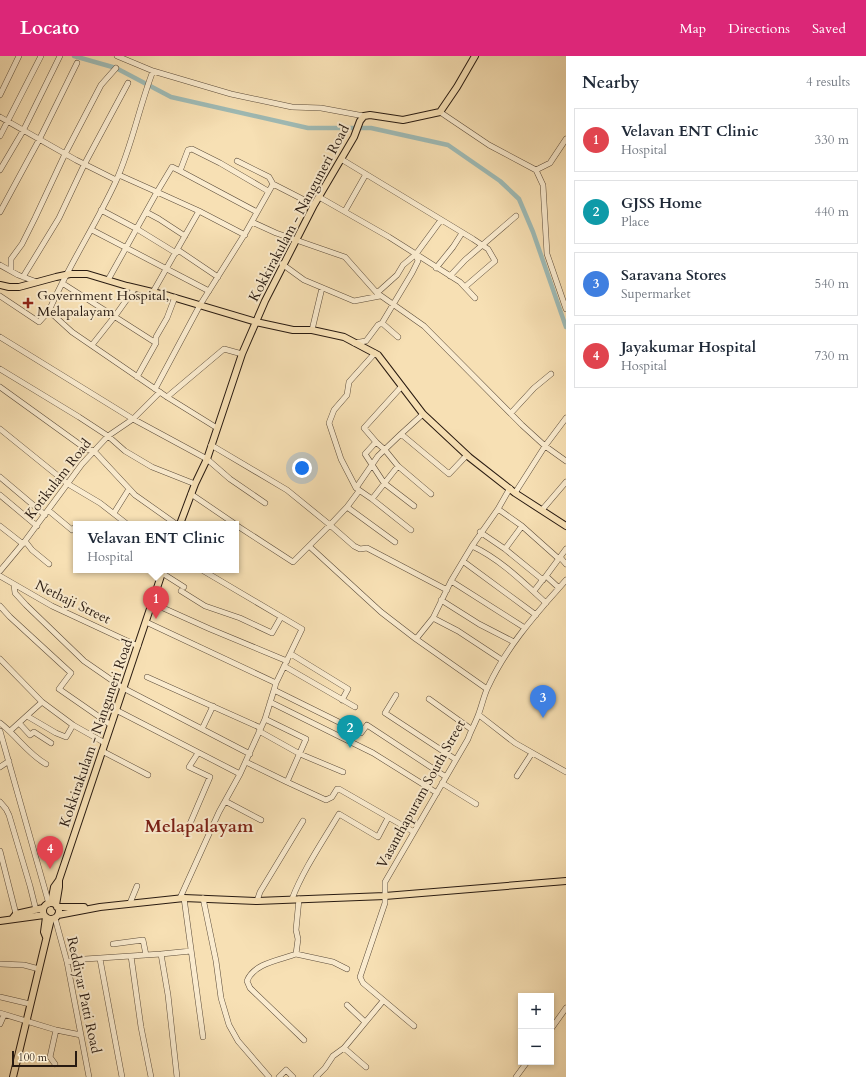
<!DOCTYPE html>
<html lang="en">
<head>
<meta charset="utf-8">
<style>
  body { margin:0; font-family:Cardo,serif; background:#f6f6f7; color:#1f2937 }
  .controls { position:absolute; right:12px; bottom:12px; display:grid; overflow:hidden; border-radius:0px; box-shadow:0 2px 6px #0003 }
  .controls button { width:36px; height:36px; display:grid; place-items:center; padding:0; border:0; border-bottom:1px solid #e0e1e3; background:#fff; color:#1f2937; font:20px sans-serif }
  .scale { position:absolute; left:12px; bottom:10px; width:65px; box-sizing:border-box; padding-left:4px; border:2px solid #281a11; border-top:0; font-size:11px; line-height:14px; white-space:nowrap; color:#281a11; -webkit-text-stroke:3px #faebce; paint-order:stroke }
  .you { position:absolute; left:302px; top:412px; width:14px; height:14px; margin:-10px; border:3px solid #fff; border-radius:50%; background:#1a73e8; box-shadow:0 0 0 6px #1a73e833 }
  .badge { display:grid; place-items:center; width:26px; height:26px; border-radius:50%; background:#db2777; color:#fff; font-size:13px; font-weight:700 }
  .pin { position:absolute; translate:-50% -33px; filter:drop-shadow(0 1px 2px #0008) }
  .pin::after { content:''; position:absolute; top:21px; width:14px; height:12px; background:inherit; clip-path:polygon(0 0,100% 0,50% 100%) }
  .popup { position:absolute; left:73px; top:465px; width:166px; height:52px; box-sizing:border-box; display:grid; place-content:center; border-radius:0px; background:#fff; filter:drop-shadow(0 1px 3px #0005); font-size:13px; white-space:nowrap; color:#747a83 }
  .popup b { font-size:15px; color:#1f2937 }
  .popup::after { content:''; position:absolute; left:50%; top:100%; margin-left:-8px; border:8px solid transparent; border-top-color:#fff }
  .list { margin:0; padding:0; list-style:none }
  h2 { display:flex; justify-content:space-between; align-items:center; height:52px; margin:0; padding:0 16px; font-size:17px }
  h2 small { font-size:13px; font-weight:400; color:#747a83 }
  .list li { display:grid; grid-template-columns:26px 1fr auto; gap:12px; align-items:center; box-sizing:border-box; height:64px; margin:0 8px 8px; padding:0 8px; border:1px solid #e0e1e3; border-radius:0px }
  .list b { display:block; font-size:15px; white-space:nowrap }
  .list p { margin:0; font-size:13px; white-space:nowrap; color:#747a83 }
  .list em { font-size:13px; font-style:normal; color:#747a83 }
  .map { position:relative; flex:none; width:566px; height:1021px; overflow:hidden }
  header { display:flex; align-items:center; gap:24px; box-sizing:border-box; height:56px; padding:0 20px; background:#db2777; color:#fff }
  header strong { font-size:19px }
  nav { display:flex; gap:22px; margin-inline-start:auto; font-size:14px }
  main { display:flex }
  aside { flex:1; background:#fff }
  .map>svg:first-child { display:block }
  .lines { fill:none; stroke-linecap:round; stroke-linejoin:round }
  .canal { stroke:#9fbbb6; stroke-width:4.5 }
  .minor-casing { stroke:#5c4c3a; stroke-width:6 }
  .major-casing { stroke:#281a11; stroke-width:8 }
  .minor { stroke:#faebce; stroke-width:5 }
  .major { stroke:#f7e0b4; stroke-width:6 }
  .poi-dot { fill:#8f2418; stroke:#faebce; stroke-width:1.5 }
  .labels { text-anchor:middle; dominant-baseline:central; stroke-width:4; stroke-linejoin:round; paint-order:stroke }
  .street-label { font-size:14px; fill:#281a11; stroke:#faebce }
  .poi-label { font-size:14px; fill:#281a11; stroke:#faebce; text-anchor:start }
  .district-label { font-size:18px; font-weight:bold; fill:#7a1f14; stroke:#faebce }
</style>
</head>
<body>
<header>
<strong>Locato</strong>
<nav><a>Map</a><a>Directions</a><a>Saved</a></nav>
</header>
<main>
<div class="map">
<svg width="566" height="1021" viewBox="0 0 566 1021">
  <rect width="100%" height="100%" fill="#f7e0b4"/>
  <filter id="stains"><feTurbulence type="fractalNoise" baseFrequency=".005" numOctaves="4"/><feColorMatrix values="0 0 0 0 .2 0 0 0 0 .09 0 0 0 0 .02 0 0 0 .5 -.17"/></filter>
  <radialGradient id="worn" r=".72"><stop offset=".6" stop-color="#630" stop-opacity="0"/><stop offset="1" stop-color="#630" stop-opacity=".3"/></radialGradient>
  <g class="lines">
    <path class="canal" d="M74,0L116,12L171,41L308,72H371L448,89L500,125L519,143L533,176L566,271"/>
    <defs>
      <path id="minor" d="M117,0L153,15L231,38L292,51L321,52L364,60
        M0,39L19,0
        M440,56L489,89L536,114
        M0,61L76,104L116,124
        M0,80L41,0
        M341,103L473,183L488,193L495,205L466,230
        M237,105L269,121L273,128
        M0,114L23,75L60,0
        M536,114L543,129L547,198L566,253
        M536,114L550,107L566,83
        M180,115L257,156
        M119,119L157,136L172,111L180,115L188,94L192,93L220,107L268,135
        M319,141L389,181L460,226L475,242
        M101,154L137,173L176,197L178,194L218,221
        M345,155L366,118
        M0,156L39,84L77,7
        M146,156L159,163L185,180
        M252,166L276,177L345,201L377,237L424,270L522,369L545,390L566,362
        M92,174L209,235
        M282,208L304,224L354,245L380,240
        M0,209L18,219L37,226
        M436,212L453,191L462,177
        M11,215V203L22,188L35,162L65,98L101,29L116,12
        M450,220L465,204L516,160
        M23,221L59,162L84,109L128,27
        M108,224L157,136L199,155
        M62,227L156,287L137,321
        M153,236L199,155L245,179
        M377,237L397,219L403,209L416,198L441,164
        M0,240L39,266L49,255C68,210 96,169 116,125C132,90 139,51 153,15
        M49,255L72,276L167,341L217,372
        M382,267L398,281
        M312,274L322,232
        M0,281L133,363L207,403L230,423L265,447
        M156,287V281L167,262L175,241
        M354,287L366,285L378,269L382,267L412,217L418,205L416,198
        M92,289L115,260L135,232
        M0,313L79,361L108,380L125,395L152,411L195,428
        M402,330L364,372L376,386L365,398L384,427L414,450
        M0,331L86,393L94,395L135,439L176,468
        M155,333L200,249L246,176L273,128L314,149
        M167,341L224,293L242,298
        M511,357L534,332L551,318
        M0,373L68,428L100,447L127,468
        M401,378L423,358
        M376,386L385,394L398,410
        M211,389L287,434L330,469L347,451
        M0,421L45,459
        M356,432L341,403L329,367L334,354L347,339L349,326L375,297
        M510,432L498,453L522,470L559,503
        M359,435L347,451L395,486
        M515,437L545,390L566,405
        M191,438L235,468
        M431,438L398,410L372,443L356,432L378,400L401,378L449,418L467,399
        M0,439L37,470
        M372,443L411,474
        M48,454L72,474L76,470
        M542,454L566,426
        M114,457L129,433
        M236,469L293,506L330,469L354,490L360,493L367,492L447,534
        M0,470L23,488
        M522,470L505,493L543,524
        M480,476L505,493
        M25,485L32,494L49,508
        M309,490L381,556L416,583
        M472,490C500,503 523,526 546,547
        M560,501L566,508
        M464,506L536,559
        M202,514L302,573L276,627
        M0,515L25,485L82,408L108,380L133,363L160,336
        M162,517L184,531
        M0,520L52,550L138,590
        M451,525L525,572
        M14,529L15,537L26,549L84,605L123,632L250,698
        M559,532L566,524
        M181,535L205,550L240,562L272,577L281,561
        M534,535L544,522
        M441,544L479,568L514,586
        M152,547L210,573L287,605
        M0,550L10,561L71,617L59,633L111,669
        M433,562L458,575L502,604
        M146,566L276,627L274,634
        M291,598L348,633L342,644
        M0,603L42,646L73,669L105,687
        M284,610L355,651
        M147,621L261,672
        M487,633L416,583L433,562L451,525L472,490L498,453
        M396,639L385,657L455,703
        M429,643L471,673
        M270,646L373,697L437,737
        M116,654L240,718
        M479,659L515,687L566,716
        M27,660L56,677L66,681L73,669
        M0,667C17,680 28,698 46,708
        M19,667L30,679L34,676L51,687
        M202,673L213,650
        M0,675L49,848
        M10,675L42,646
        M259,675L300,698L343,716
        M102,695L148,719
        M246,706L287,726L306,683L265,663
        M0,711L9,705
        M517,720L532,697
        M287,726L326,744L332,741L337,733H339L414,776
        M442,727L476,748
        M225,745L261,764
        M0,746L6,753L9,759L30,830L36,854
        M186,777L210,721L189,711L198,697
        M0,795L16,858
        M180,842L219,756L240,718L265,663L274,634L361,677L367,669L446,721
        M184,842L203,981
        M203,842L216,905L221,942L229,969L238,985L269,1021
        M292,843C303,814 323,785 339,758L378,781L388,762
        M299,843L296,874L298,883L296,898C280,904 254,907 247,925L250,932L304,984
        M257,845L260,836L303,765
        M130,847L137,830
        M55,862L67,906L89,1021
        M113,888L143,884L146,899
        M161,898L191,895
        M296,898L333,906L347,913
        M131,900L141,971L151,1021
        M100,903L122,1021
        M67,906L85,903L161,898L168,939L177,1021
        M0,908L24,909L39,913
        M0,941L30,948
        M347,949L365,966
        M0,957L56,974L81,979
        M0,968L4,959
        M414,970L363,927L360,921L385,847V826L468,683C471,674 476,666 479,657C482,649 484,639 488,631C505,594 532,562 559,532L546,520L566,493
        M551,973L566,952
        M344,992L366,1011
        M55,1008L50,1001L56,974
        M279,1021L286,1014L293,1021
        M316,1021L325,1012L333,1000L344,992L383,945
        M516,1021L527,1006"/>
      <path id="major" d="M0,229L9,231H19L56,221L70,218H87L127,230L169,240L256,266L293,274H312L344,281L378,299L423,358L469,401L515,437L566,470
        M180,468L195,428L207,403L242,298L265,245L314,149L354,81L360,65L364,60L370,59L403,64L440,56L457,31L475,0
        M51,847L54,831L59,824L163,514
        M43 855a8 8 0 1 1 16 0a8 8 0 1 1-16 0Z
        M56,849L59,831V824
        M57,851H84
        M58,859L100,851L184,842L257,845L385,840L566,825
        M46,861L44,876L46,881
        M12,863L16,858L43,852
        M0,865L44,859
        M13,1021L51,863"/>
    </defs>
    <use href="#minor" class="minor-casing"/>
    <use href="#major" class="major-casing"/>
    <use href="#minor" class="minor"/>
    <use href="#major" class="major"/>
  </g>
  <path class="poi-dot" d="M26 241h4v4h4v4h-4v4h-4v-4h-4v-4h4z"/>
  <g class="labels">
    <g class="street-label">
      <text transform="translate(299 157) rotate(-62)">Kokkirakulam - Nanguneri Road</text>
      <text transform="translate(58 423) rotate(-52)">Kotikulam Road</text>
      <text transform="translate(73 546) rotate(26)">Nethaji Street</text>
      <text transform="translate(96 677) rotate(-71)">Kokkirakulam - Nanguneri Road</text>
      <text transform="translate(421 738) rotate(-61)">Vasanthapuram South Street</text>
      <text transform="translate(84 939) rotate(78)">Reddiyar Patti Road</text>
    </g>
    <g class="poi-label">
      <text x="37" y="239">Government Hospital,<tspan x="37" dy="16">Melapalayam</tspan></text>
    </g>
    <g class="district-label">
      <text x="199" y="770">Melapalayam</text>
    </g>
  </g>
  <rect width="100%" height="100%" filter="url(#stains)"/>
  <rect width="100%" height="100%" fill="url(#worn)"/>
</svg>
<div class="controls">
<button>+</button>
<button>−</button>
</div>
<div class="scale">100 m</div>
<div class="you"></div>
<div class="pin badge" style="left:156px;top:563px;background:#e0444e">1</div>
<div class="popup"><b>Velavan ENT Clinic</b>Hospital</div>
<div class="pin badge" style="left:350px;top:692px;background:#0f9aa8">2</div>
<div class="pin badge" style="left:543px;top:662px;background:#3f7fe0">3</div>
<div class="pin badge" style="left:50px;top:813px;background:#e0444e">4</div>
</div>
<aside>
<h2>Nearby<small>4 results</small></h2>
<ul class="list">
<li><span class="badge" style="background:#e0444e">1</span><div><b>Velavan ENT Clinic</b><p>Hospital</p></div><em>330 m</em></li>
<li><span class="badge" style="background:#0f9aa8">2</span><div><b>GJSS Home</b><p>Place</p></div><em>440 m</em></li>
<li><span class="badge" style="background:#3f7fe0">3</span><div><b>Saravana Stores</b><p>Supermarket</p></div><em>540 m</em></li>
<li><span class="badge" style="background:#e0444e">4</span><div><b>Jayakumar Hospital</b><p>Hospital</p></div><em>730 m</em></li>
</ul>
</aside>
</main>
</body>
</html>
